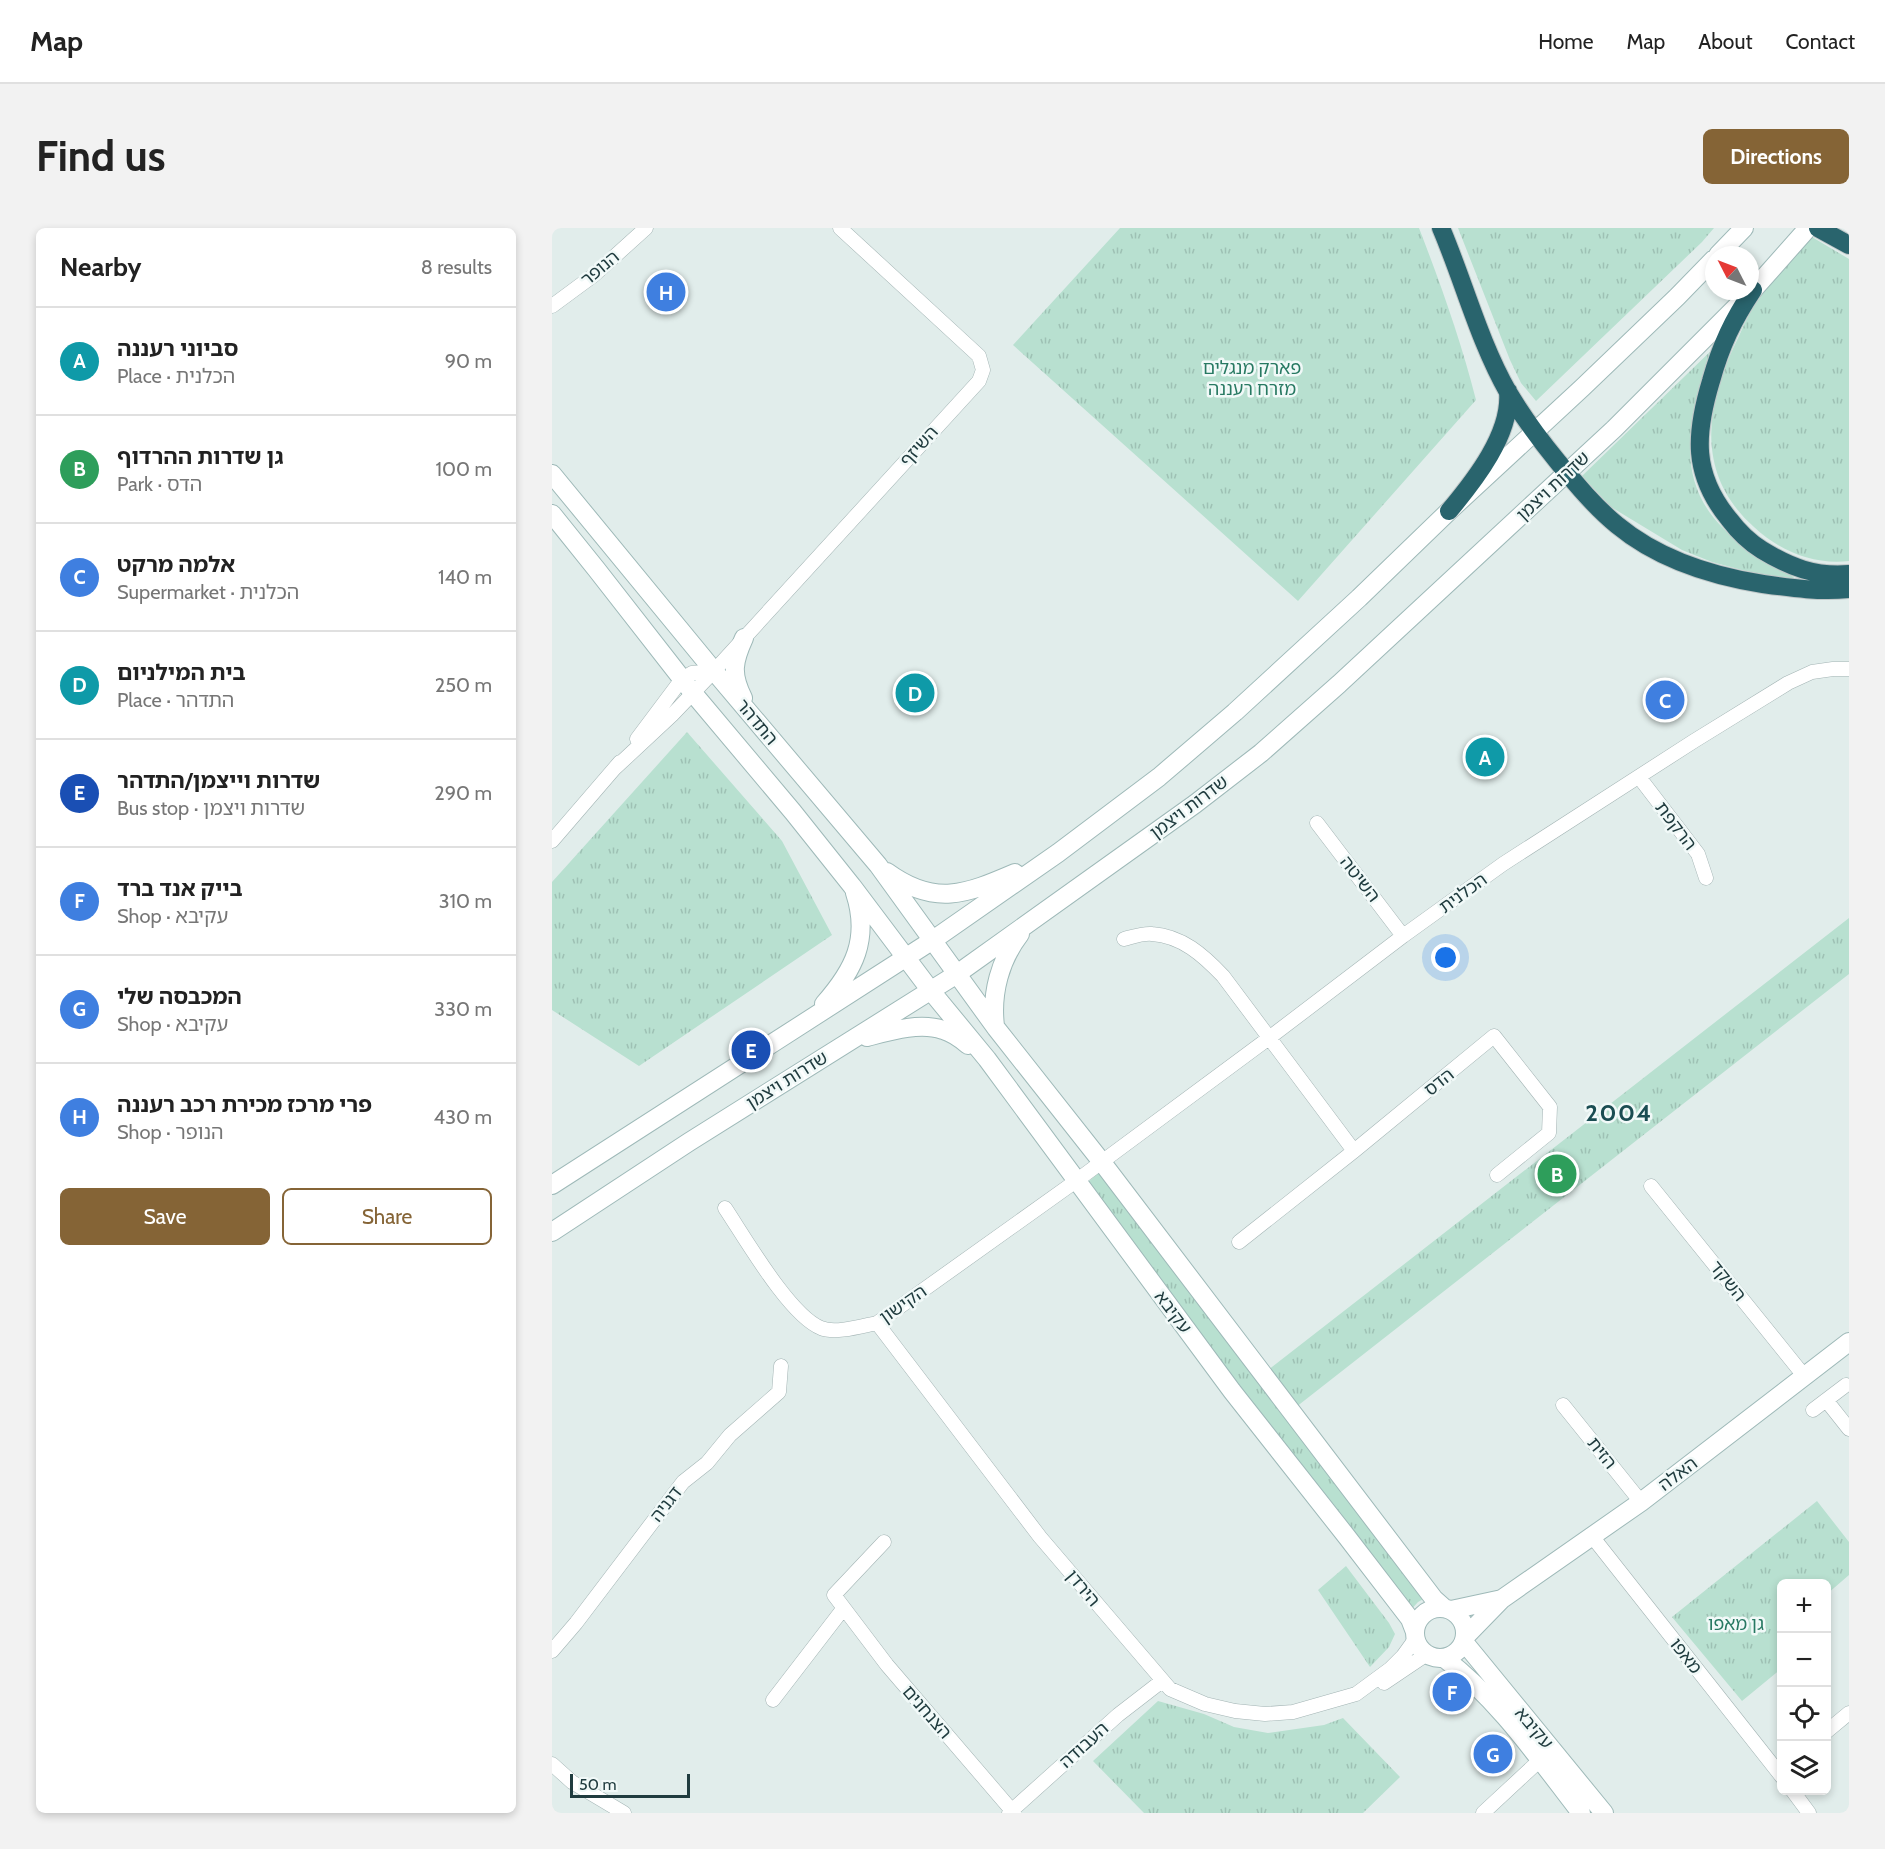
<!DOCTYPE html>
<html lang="en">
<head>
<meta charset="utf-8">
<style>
  body { margin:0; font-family:Cabin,"Noto Sans Hebrew",sans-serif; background:#f2f2f2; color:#222 }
  .controls { position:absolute; right:18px; bottom:18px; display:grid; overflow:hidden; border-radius:9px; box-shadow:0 3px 9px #0003 }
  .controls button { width:54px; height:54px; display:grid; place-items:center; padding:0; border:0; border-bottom:2px solid #e0e0e0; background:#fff; color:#222; font:30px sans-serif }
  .compass { position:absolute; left:1153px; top:18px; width:54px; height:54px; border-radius:50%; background:#fff; box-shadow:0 3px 9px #0003; rotate:312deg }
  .scale { position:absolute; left:18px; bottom:15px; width:120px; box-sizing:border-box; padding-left:6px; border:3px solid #203c3f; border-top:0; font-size:16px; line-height:21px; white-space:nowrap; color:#203c3f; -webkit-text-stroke:4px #f1f9f8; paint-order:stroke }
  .you { position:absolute; left:894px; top:730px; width:21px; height:21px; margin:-15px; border:4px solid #fff; border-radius:50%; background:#1a73e8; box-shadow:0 0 0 9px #1a73e833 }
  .badge { display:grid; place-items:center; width:39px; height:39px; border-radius:50%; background:#856436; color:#fff; font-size:20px; font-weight:700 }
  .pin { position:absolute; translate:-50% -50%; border:3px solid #fff; box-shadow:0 2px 6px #0006 }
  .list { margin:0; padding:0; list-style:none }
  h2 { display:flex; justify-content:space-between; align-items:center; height:78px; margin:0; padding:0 24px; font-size:26px }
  h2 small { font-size:20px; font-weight:400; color:#767676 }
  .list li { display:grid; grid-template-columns:39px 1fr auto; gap:18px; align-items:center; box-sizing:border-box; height:108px; padding:0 24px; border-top:2px solid #e0e0e0 }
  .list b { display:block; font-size:22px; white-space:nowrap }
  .list p { margin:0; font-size:20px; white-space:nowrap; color:#767676 }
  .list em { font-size:20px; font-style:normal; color:#767676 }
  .actions { display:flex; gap:12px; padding:18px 24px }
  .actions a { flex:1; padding:14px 0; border:2px solid #856436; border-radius:9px; text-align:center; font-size:21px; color:#856436 }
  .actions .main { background:#856436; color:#fff }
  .icon { flex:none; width:33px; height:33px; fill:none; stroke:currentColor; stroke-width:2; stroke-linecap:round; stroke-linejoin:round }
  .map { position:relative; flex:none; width:1297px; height:1585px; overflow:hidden; border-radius:9px }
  header { display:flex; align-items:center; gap:36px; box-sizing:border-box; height:84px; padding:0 30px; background:#fff; border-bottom:2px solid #e0e0e0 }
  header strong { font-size:28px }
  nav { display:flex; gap:33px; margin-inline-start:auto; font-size:21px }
  .intro { display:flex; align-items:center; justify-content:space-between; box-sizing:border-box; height:144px; padding:0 36px }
  h1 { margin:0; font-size:42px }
  .button { padding:15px 27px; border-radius:9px; background:#856436; color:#fff; font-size:21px; font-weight:700 }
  main { display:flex; gap:36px; padding:0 36px }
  aside { flex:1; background:#fff; border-radius:9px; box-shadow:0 3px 9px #0003 }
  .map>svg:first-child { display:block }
  .grass { fill:url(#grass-tufts) }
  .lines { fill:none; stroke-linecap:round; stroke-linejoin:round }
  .street-casing { stroke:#a3b4b4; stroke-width:15 }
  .secondary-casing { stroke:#9eb9b8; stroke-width:20 }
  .highway-casing { stroke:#c1c8c9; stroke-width:20 }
  .street { stroke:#fff; stroke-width:14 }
  .secondary { stroke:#fff; stroke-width:18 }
  .highway { stroke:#29646d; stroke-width:18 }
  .labels { text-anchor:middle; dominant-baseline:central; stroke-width:5; stroke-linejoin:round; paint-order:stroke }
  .street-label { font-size:18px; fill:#203c3f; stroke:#f1f9f8 }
  .park-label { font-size:18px; fill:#277962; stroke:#f1f9f8 }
  .district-label { font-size:24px; font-weight:bold; letter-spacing:1.5px; fill:#1a4d52; stroke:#f1f9f8 }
</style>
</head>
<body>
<header>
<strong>Map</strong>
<nav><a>Home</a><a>Map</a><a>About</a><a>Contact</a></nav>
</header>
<div class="intro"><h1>Find us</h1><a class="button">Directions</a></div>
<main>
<aside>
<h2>Nearby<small>8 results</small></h2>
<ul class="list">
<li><span class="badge" style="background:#0f9aa8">A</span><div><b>סביוני רעננה</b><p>Place · הכלנית</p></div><em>90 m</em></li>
<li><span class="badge" style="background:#2e9e5b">B</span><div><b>גן שדרות ההרדוף</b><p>Park · הדס</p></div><em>100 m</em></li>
<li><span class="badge" style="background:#3f7fe0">C</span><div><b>אלמה מרקט</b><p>Supermarket · הכלנית</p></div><em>140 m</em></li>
<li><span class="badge" style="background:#0f9aa8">D</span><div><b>בית המילניום</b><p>Place · התדהר</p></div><em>250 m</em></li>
<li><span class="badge" style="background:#1a4fb4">E</span><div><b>שדרות וייצמן/התדהר</b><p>Bus stop · שדרות ויצמן</p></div><em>290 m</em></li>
<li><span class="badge" style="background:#3f7fe0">F</span><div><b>בייק אנד ברד</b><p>Shop · עקיבא</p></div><em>310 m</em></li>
<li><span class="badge" style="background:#3f7fe0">G</span><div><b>המכבסה שלי</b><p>Shop · עקיבא</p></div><em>330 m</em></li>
<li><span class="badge" style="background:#3f7fe0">H</span><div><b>פרי מרכז מכירת רכב רעננה</b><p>Shop · הנופר</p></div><em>430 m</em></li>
</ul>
<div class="actions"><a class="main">Save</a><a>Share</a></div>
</aside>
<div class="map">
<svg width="1297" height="1585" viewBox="0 0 1297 1585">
  <defs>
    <pattern id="grass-tufts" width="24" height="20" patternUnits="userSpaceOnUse" patternTransform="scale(1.5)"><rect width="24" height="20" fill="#b8e0d0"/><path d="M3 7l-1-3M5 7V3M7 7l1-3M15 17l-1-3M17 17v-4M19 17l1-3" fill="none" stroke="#9ec1b4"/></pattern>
  </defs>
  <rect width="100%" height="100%" fill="#e1edeb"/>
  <path class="grass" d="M568,0H867C889,57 909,113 924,172L746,373L461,117Z
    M906,0H1162L1150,14L984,173L969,155L958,132Z
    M1260,9L1297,31V333C1261,337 1228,323 1202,299C1141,245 1154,173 1187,108C1192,97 1197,85 1204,75C1220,52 1241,31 1260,9Z
    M1167,115C1159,135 1149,155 1144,176C1130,233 1139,279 1189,315C1208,329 1230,336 1246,354L1190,342L1160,334L1130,322L1059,279L1030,248Z
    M135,504L230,613L280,707L87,838L0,782V654Z
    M1297,690V746L739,1183L711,1146Z
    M547,944L875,1369L866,1374L857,1384L533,957Z
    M1265,1273L1297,1314V1347L1275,1366L1274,1356H1230L1229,1441L1190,1473L1120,1389Z
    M794,1338L837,1395L843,1406L837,1419L818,1439L766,1362Z
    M606,1473L652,1486L682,1499L716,1505L772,1497L791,1490L848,1549L811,1585H592L541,1533Z"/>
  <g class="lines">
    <defs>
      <path id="street" d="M0,78L42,47L94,0
        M85,511L130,451L140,445L162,443
        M62,541L120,487L162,443L427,153L431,142L427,128L288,0
        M1087,549L1146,626L1154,650
        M765,595L851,708
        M0,613L68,534
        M572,711C580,709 591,705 600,706C630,708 651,727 671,748L802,923
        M1099,958L1253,1149
        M173,980C193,1010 238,1088 269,1100C283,1106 310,1098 325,1095L524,953L717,810L851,708L951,636L1142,513L1236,455L1260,444L1281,441H1297
        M687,1014L802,923L942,808L998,879L997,905L945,947
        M325,1095L488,1309L618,1461L653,1476L683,1483L713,1486L741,1484L804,1466L838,1441L851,1428L864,1410
        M1274,1172L1297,1201
        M1011,1177L1089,1274
        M1261,1182L1294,1157
        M1039,1307L1230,1549
        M332,1314L282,1367L335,1437L462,1585
        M0,1423L24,1395L131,1254L155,1235L178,1207L227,1164L229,1138
        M832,1455L875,1426
        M221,1472L291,1381
        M1274,1504L1297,1485
        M0,1536L20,1554L72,1585
        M1240,1562L1257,1585
        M457,1585L566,1487L610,1453
        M931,1585L988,1532"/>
      <path id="secondary" d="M1166,27L1192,0
        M0,246L162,443L326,637L444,800L549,933L882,1371L891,1379
        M0,286L45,342L141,465L241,584L300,658L379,763L435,831L680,1163L795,1309L858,1391L863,1404
        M191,470C179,446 181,434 192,410
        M335,644C383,679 414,666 463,645
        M272,776C302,742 318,711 303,665
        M443,798C439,765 448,732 468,706
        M315,809C338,803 368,794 391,802C401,805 409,811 416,817
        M0,957L381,712L506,625L607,549L683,484L807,370L897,283L1030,160L1125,69L1162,31
        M0,1004L137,914L405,746L643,576L709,525L787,456L1062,201L1201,62L1256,0
        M863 1405a25 25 0 1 1 50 0a25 25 0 1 1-50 0Z
        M899,1382L950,1371
        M913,1409L950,1371L1089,1274L1297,1114
        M912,1414L1052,1585
        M892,1430C946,1471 987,1531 1029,1585"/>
      <path id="highway" d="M889,0C912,54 927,113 956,164C971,189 988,212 1006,234C1024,256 1043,279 1065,297C1106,331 1160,348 1211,356C1240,360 1268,364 1297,361
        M1266,0L1297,17
        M1201,62C1181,92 1169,117 1159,153C1143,206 1140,246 1177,291C1186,303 1197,314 1210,322C1238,339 1263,349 1297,346
        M897,283C923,252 960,205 956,163"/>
    </defs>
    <use href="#street" class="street-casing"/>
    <use href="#secondary" class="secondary-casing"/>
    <use href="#highway" class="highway-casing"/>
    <use href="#street" class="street"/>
    <use href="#secondary" class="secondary"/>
    <use href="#highway" class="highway"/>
  </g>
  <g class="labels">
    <g class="street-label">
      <text transform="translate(48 40) rotate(-40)">הנופר</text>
      <text transform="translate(367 218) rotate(-48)">השיזף</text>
      <text transform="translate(1001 258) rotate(-43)">שדרות ויצמן</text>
      <text transform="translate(205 494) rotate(50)">התדהר</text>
      <text transform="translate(637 579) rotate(-37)">שדרות ויצמן</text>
      <text transform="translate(1124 598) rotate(53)">הרקפת</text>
      <text transform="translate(808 651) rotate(52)">השיטה</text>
      <text transform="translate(911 665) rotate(-36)">הכלנית</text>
      <text transform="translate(235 852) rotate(-32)">שדרות ויצמן</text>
      <text transform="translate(887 854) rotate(-39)">הדס</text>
      <text transform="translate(1176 1053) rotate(51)">השקד</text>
      <text transform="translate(351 1076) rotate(-35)">הקישון</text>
      <text transform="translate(621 1084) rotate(53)">עקיבא</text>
      <text transform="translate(1050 1225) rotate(51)">הזית</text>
      <text transform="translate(1126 1246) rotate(-37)">האלה</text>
      <text transform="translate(114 1276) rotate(-52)">דגניה</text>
      <text transform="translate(531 1360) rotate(50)">הירדן</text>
      <text transform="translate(1134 1428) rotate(52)">מאפו</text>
      <text transform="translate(375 1484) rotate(49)">הצנחנים</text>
      <text transform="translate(982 1500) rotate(50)">עקיבא</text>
      <text transform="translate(532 1517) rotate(-42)">העבודה</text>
    </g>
    <g class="park-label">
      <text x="700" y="140">פארק מנגלים<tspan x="700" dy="21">מזרח רעננה</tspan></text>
      <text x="1184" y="1396">גן מאפו</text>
    </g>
    <g class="district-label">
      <text x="1067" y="884">2004</text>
    </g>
  </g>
</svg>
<div class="controls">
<button>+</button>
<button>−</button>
<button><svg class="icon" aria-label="locate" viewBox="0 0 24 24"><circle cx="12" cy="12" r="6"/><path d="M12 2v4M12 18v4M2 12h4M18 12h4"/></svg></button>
<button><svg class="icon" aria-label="layers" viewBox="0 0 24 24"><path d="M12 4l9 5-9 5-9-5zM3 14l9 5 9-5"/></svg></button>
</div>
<svg class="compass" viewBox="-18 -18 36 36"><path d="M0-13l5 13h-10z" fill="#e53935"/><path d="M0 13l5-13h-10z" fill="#767676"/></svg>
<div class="scale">50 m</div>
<div class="you"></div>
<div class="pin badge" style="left:933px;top:529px;background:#0f9aa8">A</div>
<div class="pin badge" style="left:1005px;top:946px;background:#2e9e5b">B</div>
<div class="pin badge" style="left:1113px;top:472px;background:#3f7fe0">C</div>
<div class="pin badge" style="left:363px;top:465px;background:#0f9aa8">D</div>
<div class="pin badge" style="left:199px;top:822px;background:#1a4fb4">E</div>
<div class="pin badge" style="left:900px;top:1464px;background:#3f7fe0">F</div>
<div class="pin badge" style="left:941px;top:1526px;background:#3f7fe0">G</div>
<div class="pin badge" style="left:114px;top:64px;background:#3f7fe0">H</div>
</div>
</main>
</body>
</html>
